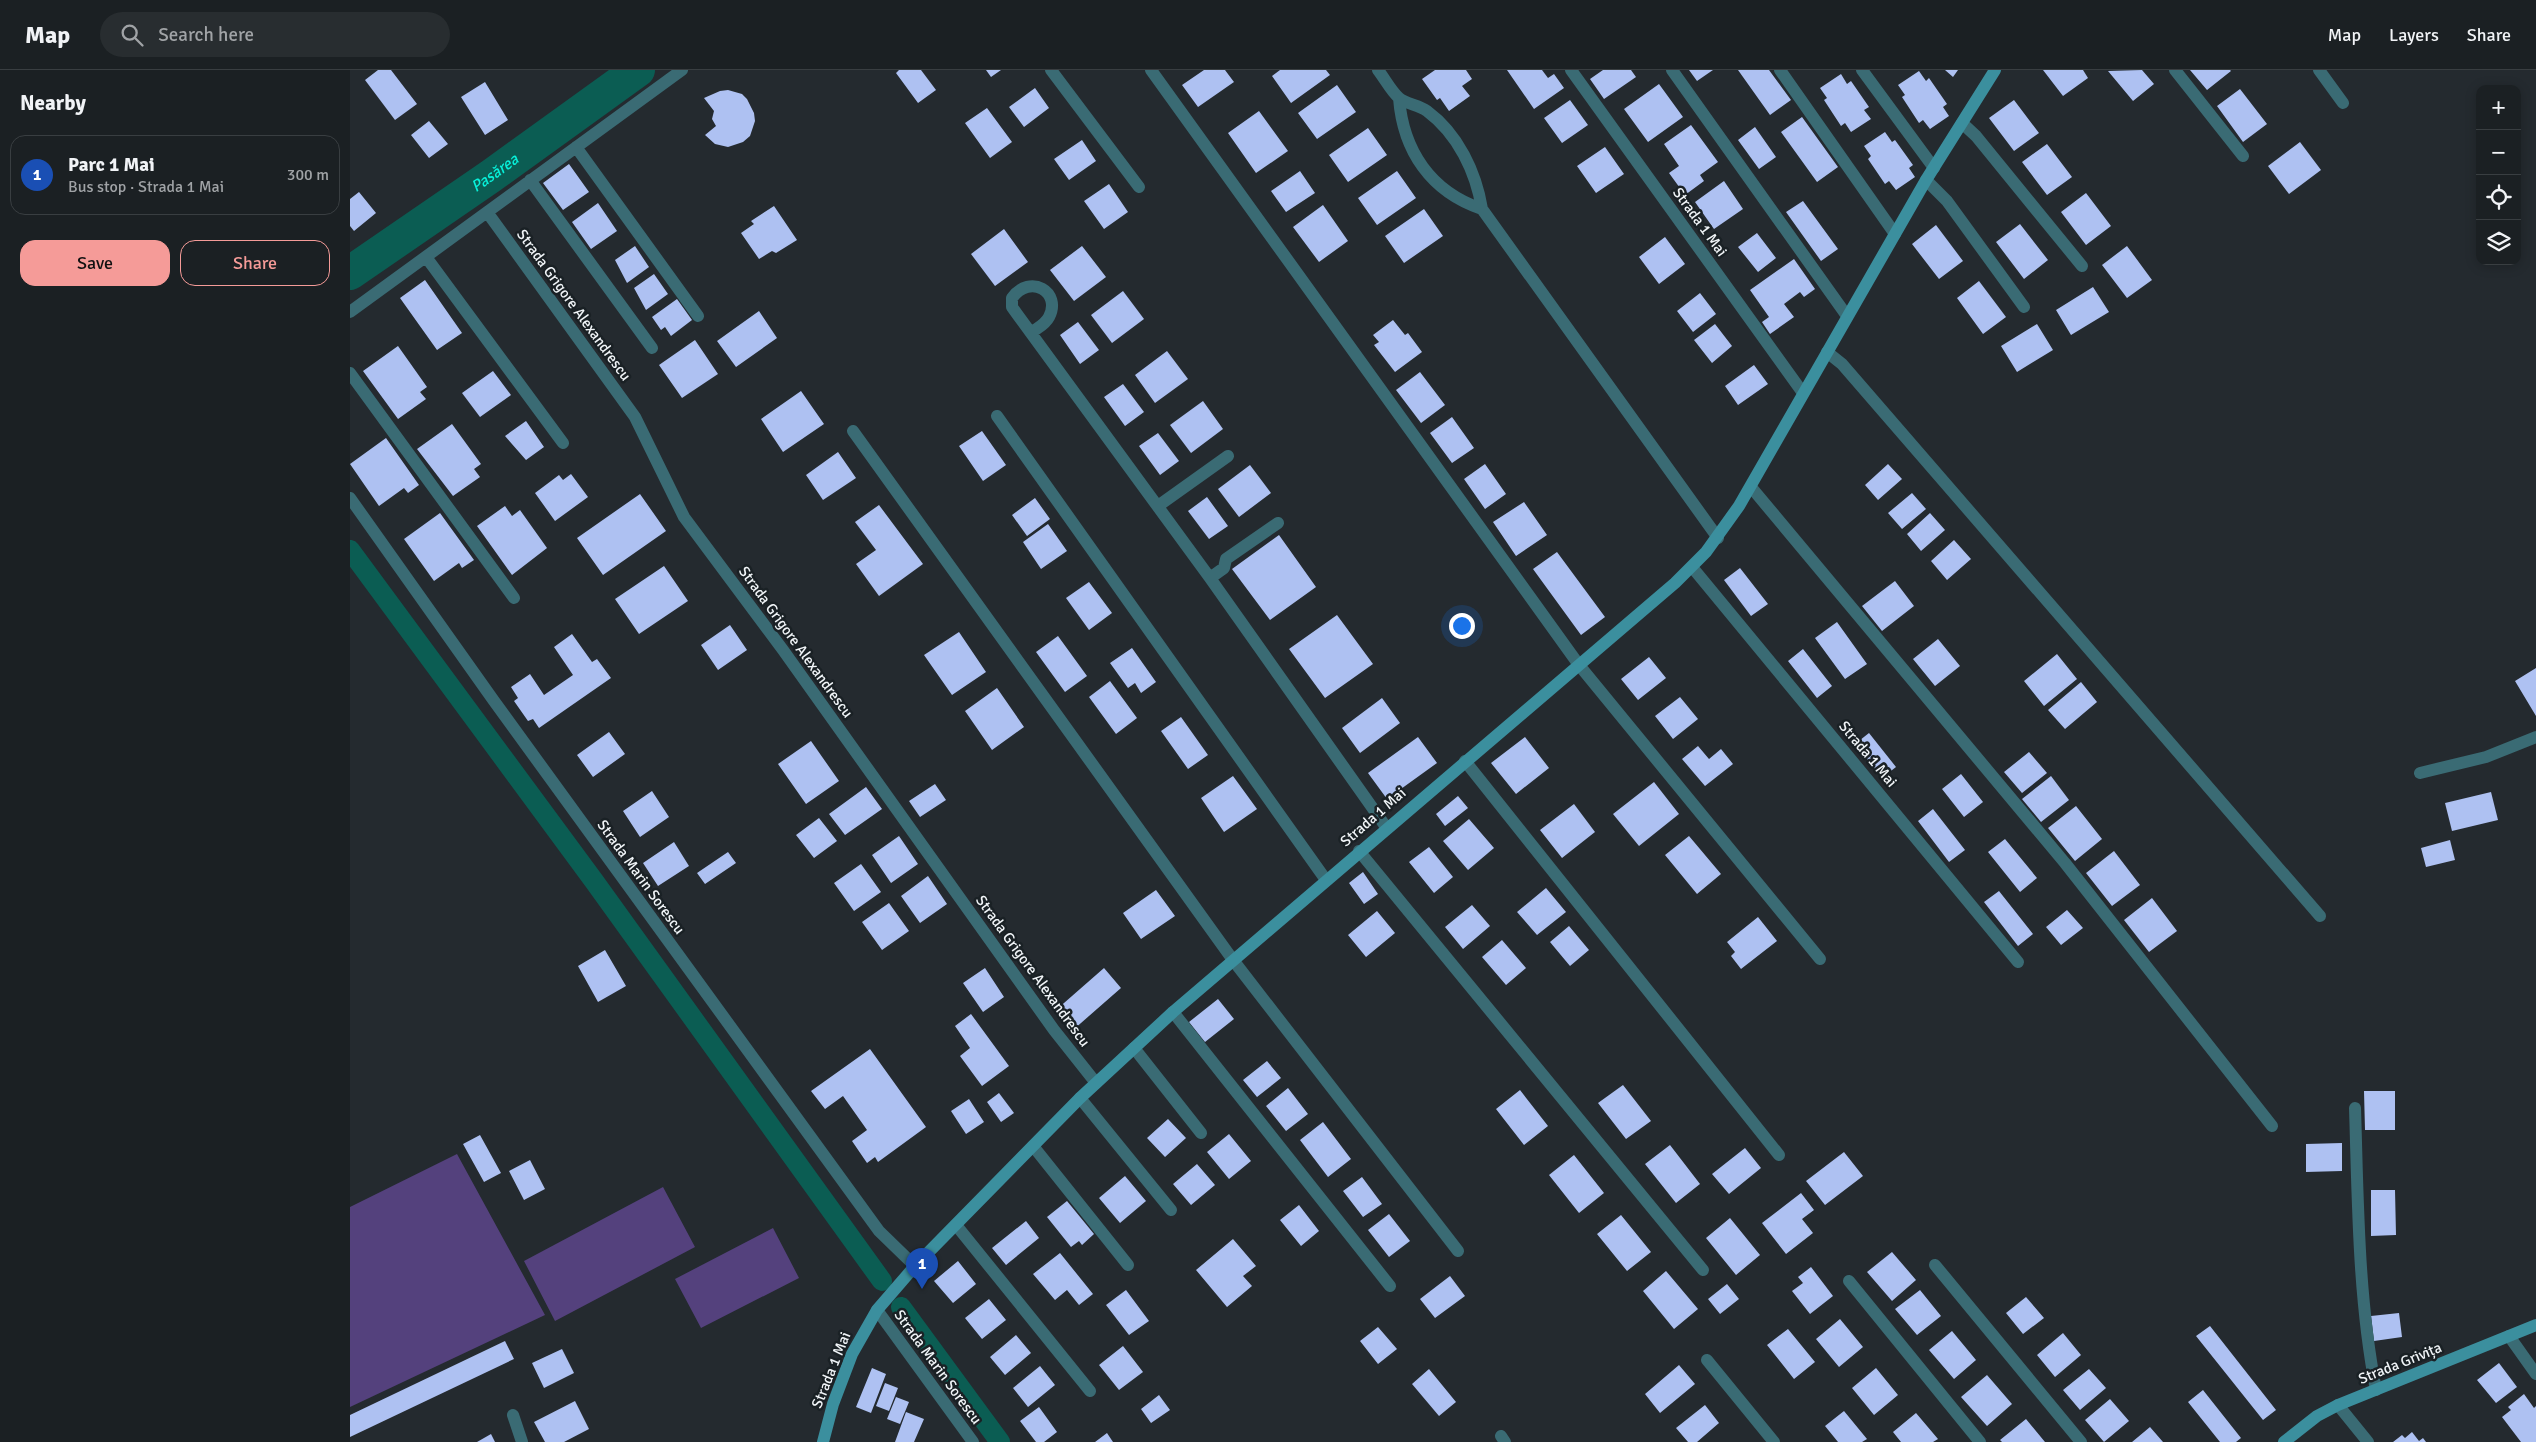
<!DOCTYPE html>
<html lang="en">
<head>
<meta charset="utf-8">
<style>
  body { margin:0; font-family:Signika,sans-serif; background:#282d30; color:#f1f3f6 }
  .controls { position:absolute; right:15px; top:15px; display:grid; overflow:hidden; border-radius:10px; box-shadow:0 2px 12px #0003 }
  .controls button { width:45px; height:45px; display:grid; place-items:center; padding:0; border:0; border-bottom:1px solid #393e41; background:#1b2023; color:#f1f3f6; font:25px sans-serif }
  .you { position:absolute; left:1111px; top:555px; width:18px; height:18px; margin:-12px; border:4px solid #fff; border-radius:50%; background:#1a73e8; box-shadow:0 0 0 8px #1a73e833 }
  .badge { display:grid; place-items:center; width:32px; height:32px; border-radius:50%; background:#f59b98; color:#fff; font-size:16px; font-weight:700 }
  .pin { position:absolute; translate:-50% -41px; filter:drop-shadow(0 1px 2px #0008) }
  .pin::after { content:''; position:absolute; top:26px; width:18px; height:15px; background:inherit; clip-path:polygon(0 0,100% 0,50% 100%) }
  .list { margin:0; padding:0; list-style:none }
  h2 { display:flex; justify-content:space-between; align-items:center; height:65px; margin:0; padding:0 20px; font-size:21px }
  h2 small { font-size:16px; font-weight:400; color:#a0a3a6 }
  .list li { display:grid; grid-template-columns:32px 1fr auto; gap:15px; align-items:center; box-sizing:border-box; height:80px; margin:0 10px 10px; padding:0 10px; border:1px solid #393e41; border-radius:15px }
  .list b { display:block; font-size:19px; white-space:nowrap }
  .list p { margin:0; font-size:16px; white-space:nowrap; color:#a0a3a6 }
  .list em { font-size:16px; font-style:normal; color:#a0a3a6 }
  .actions { display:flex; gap:10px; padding:15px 20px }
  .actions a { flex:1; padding:11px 0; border:1px solid #f59b98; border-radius:15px; text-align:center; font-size:18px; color:#f59b98 }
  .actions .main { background:#f59b98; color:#111 }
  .icon { flex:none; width:28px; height:28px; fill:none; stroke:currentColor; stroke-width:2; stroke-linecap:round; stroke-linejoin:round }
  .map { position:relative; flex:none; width:2186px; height:1372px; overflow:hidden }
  header { display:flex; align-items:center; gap:30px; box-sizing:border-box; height:70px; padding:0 25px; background:#1b2023; border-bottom:1px solid #393e41 }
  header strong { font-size:24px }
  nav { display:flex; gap:28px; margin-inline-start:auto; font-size:18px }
  .search { width:350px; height:45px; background:#282d30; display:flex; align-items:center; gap:12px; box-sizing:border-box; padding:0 18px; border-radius:28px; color:#a0a3a6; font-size:19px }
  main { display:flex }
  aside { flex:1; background:#1b2023 }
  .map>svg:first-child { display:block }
  .green { fill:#54417d }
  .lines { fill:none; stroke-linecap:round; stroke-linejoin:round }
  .canal { stroke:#0b5d53; stroke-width:20 }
  .river { stroke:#0b5d53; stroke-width:34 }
  .building { fill:#aec1f2 }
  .street { stroke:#3a6b74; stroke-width:12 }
  .secondary { stroke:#3b8f9e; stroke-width:12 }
  .labels { text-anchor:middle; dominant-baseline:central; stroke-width:5; stroke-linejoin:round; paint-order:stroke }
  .street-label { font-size:15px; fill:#f1f5f8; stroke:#1a2125 }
  .water-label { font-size:16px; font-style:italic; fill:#08f0d9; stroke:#1a2125 }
</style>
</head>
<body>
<header>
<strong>Map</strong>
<div class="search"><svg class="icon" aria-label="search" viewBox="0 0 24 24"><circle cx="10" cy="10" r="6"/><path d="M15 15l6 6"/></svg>Search here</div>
<nav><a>Map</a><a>Layers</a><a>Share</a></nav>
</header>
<main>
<aside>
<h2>Nearby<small></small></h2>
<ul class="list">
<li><span class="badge" style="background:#1a4fb4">1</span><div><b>Parc 1 Mai</b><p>Bus stop · Strada 1 Mai</p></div><em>300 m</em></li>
</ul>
<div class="actions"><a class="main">Save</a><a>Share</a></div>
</aside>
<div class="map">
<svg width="2186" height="1372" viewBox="0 0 2186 1372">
  <rect width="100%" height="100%" fill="#242a2f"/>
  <path class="green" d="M107,1084L195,1245L0,1337V1137Z
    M313,1117L345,1177L205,1251L174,1191Z
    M423,1158L449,1208L351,1258L325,1209Z"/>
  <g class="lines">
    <path class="canal" d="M0,480L244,811L532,1211
      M551,1237L650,1372"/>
    <path class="river" id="s1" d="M0,203L141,106L288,0"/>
  </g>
  <path class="building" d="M28,0H41L67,34L45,50L15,10Z
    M549,0H571L586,20L568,33L546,3Z
    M636,0H651L641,7Z
    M854,0H875L884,12L848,37L832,15Z
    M930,0H976L980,5L941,33L922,6Z
    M1085,0H1116L1122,9L1112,16L1120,26L1099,41L1090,28L1087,30L1072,9Z
    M1157,0H1192L1198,8L1204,4L1214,18L1184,39Z
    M1253,0H1281L1286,7L1254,29L1240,9Z
    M1339,0H1363L1347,11Z
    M1388,0H1419L1441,30L1420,45Z
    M1595,0H1608L1603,7Z
    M1693,0H1733L1738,8L1713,26Z
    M1792,0L1804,14L1783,31L1758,1Z
    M1840,0H1880L1881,1L1857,20Z
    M1569,1L1576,11L1579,8L1597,34L1593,37L1599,46L1580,59L1573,50L1569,53L1552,27L1555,25L1548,15Z
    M1491,4L1497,14L1501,11L1519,37L1514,40L1521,49L1501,62L1495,53L1491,56L1474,30L1477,28L1470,18Z
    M135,12L158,50L135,65L111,27Z
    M1309,14L1333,47L1298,72L1274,39Z
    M987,15L1006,42L967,69L948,43Z
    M685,18L699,38L674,57L659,37Z
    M1890,19L1917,54L1893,72L1867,36Z
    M378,20L392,24L397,29L404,43L405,51L400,66L393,72L378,77L365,74L355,65L366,56L362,49L364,41L354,28L370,21Z
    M1220,30L1238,55L1212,73L1194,48Z
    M1664,30L1689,63L1664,81L1639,48Z
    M637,38L662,72L640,88L615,53Z
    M909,41L938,81L906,103L878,63Z
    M1452,47L1488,97L1467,112L1431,62Z
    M79,51L98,74L79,88L61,65Z
    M1341,55L1368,92L1350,105L1354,111L1335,125L1319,103L1329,96L1314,74Z
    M1405,57L1426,87L1409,99L1388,70Z
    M1018,58L1037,85L998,112L979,85Z
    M1535,62L1542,72L1545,70L1563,95L1559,98L1565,107L1546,120L1539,111L1535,114L1518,89L1521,86L1514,76Z
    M732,70L746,91L719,110L704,89Z
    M1950,72L1971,100L1939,124L1918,96Z
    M1697,74L1722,107L1697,125L1672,92Z
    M1255,77L1274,104L1246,123L1227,96Z
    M219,94L239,122L213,140L193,113Z
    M950,101L965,123L936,142L921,121Z
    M1047,101L1066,128L1027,155L1008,128Z
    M1374,111L1393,139L1364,159L1345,132Z
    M759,114L778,142L754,159L734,131Z
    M9,122L26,143L4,161L0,156V129Z
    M1736,123L1761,156L1736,175L1711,142Z
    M1453,131L1488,179L1471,191L1436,142Z
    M248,133L267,161L241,179L222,152Z
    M973,135L998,171L969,192L943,157Z
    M424,136L447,170L426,183L422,181L409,189L391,163L404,154L401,151Z
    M1074,139L1093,166L1054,193L1035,166Z
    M1670,154L1698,190L1674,209L1646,172Z
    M1586,155L1613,191L1589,209L1562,174Z
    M654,159L678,192L645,216L621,184Z
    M1407,163L1426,188L1408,202L1388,177Z
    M1315,167L1335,194L1309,214L1289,187Z
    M285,176L299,197L277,213L265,190Z
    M732,176L756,207L724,231L700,200Z
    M1777,176L1802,210L1777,228L1752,195Z
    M1444,189L1465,219L1454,227L1450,222L1434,234L1444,247L1420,264L1412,252L1419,247L1400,220Z
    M304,204L318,224L296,240L284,218Z
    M75,210L112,263L87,280L50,228Z
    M1629,211L1656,247L1633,264L1607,228Z
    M1743,217L1759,242L1721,265L1706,240Z
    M773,221L794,249L762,273L741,245Z
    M1350,223L1366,244L1343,262L1327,241Z
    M327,229L342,250L321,266L315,257L311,260L302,247Z
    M409,241L427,268L386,297L367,271Z
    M1043,250L1055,265L1058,263L1072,282L1045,302L1024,275L1029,272L1023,265Z
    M728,252L749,280L730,294L710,265Z
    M1365,254L1382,276L1362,293L1344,270Z
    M1687,254L1703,280L1667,302L1651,276Z
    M345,270L368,304L332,328L309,295Z
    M48,276L77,317L70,322L76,329L48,349L13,301Z
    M817,281L838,309L805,333L785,305Z
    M1404,295L1418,314L1388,335L1375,316Z
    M143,301L161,325L130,347L112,323Z
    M1070,302L1095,335L1071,353L1046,320Z
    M773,314L794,342L775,356L754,327Z
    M451,321L474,354L433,382L411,349Z
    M853,331L873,359L841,383L820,355Z
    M1102,347L1124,378L1102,393L1080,363Z
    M176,351L194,377L176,390L155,366Z
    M102,354L131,394L124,399L130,407L103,426L67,379Z
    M632,361L656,395L633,411L609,376Z
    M808,363L829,391L810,405L789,376Z
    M36,368L69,415L58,423L54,418L29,436L0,394Z
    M488,382L506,408L473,430L456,405Z
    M1135,394L1156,424L1135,439L1114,409Z
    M1538,394L1552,409L1528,430L1515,415Z
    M900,395L921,423L889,447L868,419Z
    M221,404L238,427L205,451L185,423L209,405L213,410Z
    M1562,423L1576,439L1552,459L1538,443Z
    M290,424L316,461L253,505L227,468Z
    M857,427L878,456L859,469L838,441Z
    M685,428L700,449L677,466L662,445Z
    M1174,432L1197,465L1166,486L1143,452Z
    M529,435L573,494L529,526L506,494L526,480L505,452Z
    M155,436L162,446L170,440L197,478L162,505L127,456Z
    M90,443L124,490L112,498L109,493L84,511L54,469Z
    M1580,443L1595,460L1571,481L1557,464Z
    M698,454L717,481L691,499L673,472Z
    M929,465L966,517L920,550L882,499Z
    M1604,470L1621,489L1597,510L1581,491Z
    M1207,482L1255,547L1231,565L1183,499Z
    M314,496L338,531L289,564L265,529Z
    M1390,498L1418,534L1401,546L1374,510Z
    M1545,511L1564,536L1532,561L1512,536Z
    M739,512L762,543L739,560L716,528Z
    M987,545L1023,594L975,628L939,579Z
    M1487,552L1517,594L1495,609L1465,568Z
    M380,555L397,580L368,600L351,575Z
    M609,562L636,602L602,625L574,585Z
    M222,564L242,592L247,589L261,608L189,658L183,649L178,651L164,631L168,628L161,617L180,604L194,625L223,605L204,577Z
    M708,566L737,606L715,622L686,582Z
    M1588,569L1610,596L1585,616L1563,589Z
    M782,578L806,612L791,623L785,613L778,618L760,593Z
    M1453,579L1482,616L1467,628L1438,591Z
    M1707,584L1727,609L1694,636L1674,611Z
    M1299,587L1316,608L1288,630L1271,609Z
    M2186,598V646L2165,611Z
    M760,611L787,648L766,664L739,627Z
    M1731,612L1747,632L1715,659L1698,640Z
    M647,618L674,657L642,680L615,641Z
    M1330,627L1348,649L1323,669L1305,646Z
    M1032,628L1050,653L1010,683L992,658Z
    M831,647L858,685L838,699L811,661Z
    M259,662L275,684L243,707L227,685Z
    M1519,663L1546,697L1532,708L1505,674Z
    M1068,667L1087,693L1037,729L1018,703Z
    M1175,667L1199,698L1166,724L1141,693Z
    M461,671L489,711L456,734L428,694Z
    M1348,676L1359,689L1371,679L1383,694L1355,716L1332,689Z
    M1679,682L1697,703L1672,723L1654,702Z
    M1611,704L1633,732L1614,747L1592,719Z
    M883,706L907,739L874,762L851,728Z
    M1701,706L1719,730L1691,752L1672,729Z
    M1304,712L1329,744L1289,776L1263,744Z
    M585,714L596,730L570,747L559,731Z
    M516,717L532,739L495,765L479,744Z
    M302,721L319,747L290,767L273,741Z
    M2141,722L2148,750L2102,761L2095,733Z
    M1108,726L1118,738L1095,756L1086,744Z
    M1224,734L1245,762L1212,788L1190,760Z
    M1726,736L1752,769L1725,791L1698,758Z
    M1583,739L1615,780L1599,792L1568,751Z
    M469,748L487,771L464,788L446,765Z
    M1119,749L1144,778L1118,800L1093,771Z
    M549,766L568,794L541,813L522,785Z
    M1339,766L1371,804L1347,824L1315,785Z
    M1655,769L1687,808L1670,822L1638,782Z
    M2100,770L2105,790L2076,797L2071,778Z
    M324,772L339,796L308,816L293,793Z
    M1079,777L1103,807L1084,823L1059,792Z
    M1764,781L1790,815L1762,836L1736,803Z
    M378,782L386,793L355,814L347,803Z
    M511,794L531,822L504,841L484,813Z
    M1013,802L1028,824L1014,834L999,813Z
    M578,806L597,834L570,853L551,826Z
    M1196,818L1216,842L1187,865L1167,842Z
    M806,820L825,846L791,869L773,843Z
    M1649,821L1683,864L1668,876L1634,832Z
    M1802,828L1827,861L1799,882L1774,850Z
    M539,833L559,861L532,880L512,852Z
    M1122,835L1140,856L1113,879L1095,857Z
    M1717,840L1733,858L1711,875L1696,857Z
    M1027,841L1045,863L1016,887L998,865Z
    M1408,847L1427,871L1391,899L1381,886L1385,882L1377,872Z
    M1219,856L1239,880L1220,896L1200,872Z
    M1152,870L1176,898L1156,915L1132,887Z
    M255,880L276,916L248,932L228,896Z
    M635,898L654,927L633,942L613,913Z
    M754,898L771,918L723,960L706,940Z
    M868,929L884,949L855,972L839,952Z
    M621,944L659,996L632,1016L610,986L620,978L605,956Z
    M520,979L576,1057L528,1092L525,1087L517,1093L502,1071L517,1060L493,1026L475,1039L461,1021Z
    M917,991L931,1008L907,1027L893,1010Z
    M1273,1015L1301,1051L1276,1069L1248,1033Z
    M938,1018L958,1044L936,1061L916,1036Z
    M1170,1020L1198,1056L1174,1075L1146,1039Z
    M2014,1021H2045V1060H2015Z
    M649,1023L664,1043L651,1052L637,1032Z
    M619,1029L634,1052L616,1064L601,1041Z
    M818,1049L836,1068L815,1087L797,1068Z
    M973,1052L1001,1089L978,1107L950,1070Z
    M879,1064L901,1091L879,1109L857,1082Z
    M130,1065L151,1103L134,1112L113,1074Z
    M1992,1073V1101L1956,1102V1074Z
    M1320,1075L1350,1114L1326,1133L1295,1094Z
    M1395,1078L1411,1098L1379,1124L1362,1104Z
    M1494,1082L1513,1106L1475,1135L1456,1111Z
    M1224,1085L1254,1123L1229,1143L1199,1105Z
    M180,1090L195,1119L174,1130L159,1101Z
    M847,1094L865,1115L841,1135L823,1114Z
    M775,1106L796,1131L770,1153L749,1128Z
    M1012,1107L1032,1134L1013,1147L993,1121Z
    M2021,1120H2045L2046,1165L2021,1166Z
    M1451,1123L1464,1140L1452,1149L1463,1163L1436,1184L1412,1153Z
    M717,1131L744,1164L732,1175L729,1171L721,1177L697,1147Z
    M949,1135L969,1161L951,1176L930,1150Z
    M1039,1144L1060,1171L1039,1187L1018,1160Z
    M1271,1145L1301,1182L1277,1201L1247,1164Z
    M1380,1148L1410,1185L1386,1205L1356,1168Z
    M676,1151L689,1168L656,1195L642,1178Z
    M883,1169L906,1196L893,1206L902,1216L877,1237L846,1200Z
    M1542,1182L1566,1210L1542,1231L1517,1202Z
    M710,1183L743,1224L729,1235L717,1220L705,1230L683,1204Z
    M608,1191L626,1214L603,1233L584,1211Z
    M1461,1197L1483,1226L1460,1244L1442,1221L1453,1213L1448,1207Z
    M1316,1201L1348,1239L1324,1259L1293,1221Z
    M1100,1206L1115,1226L1085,1248L1070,1229Z
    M1377,1214L1389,1229L1370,1244L1358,1229Z
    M776,1220L799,1251L779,1265L756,1235Z
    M1570,1220L1591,1246L1567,1265L1545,1239Z
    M1676,1227L1694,1248L1673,1264L1656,1243Z
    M639,1229L656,1250L632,1269L615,1248Z
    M2049,1243L2052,1267L2024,1271L2021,1246Z
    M1490,1249L1513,1277L1489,1297L1466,1269Z
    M1860,1256L1926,1340L1913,1350L1846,1266Z
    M1028,1257L1047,1279L1028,1294L1010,1271Z
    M1438,1259L1465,1292L1444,1309L1417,1275Z
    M1602,1261L1626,1290L1604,1309L1579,1280Z
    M1713,1263L1731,1285L1705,1307L1687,1285Z
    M666,1265L681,1283L655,1305L640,1287Z
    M155,1271L164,1289L0,1367V1345Z
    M773,1276L793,1302L769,1320L749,1295Z
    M212,1279L224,1303L194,1318L182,1293Z
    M2149,1293L2167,1317L2146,1333L2127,1310Z
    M1329,1295L1345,1314L1310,1343L1295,1324Z
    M690,1296L705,1315L678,1337L663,1318Z
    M522,1298L536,1304L521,1343L506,1337Z
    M1526,1298L1548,1325L1524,1345L1502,1318Z
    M1079,1299L1106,1332L1089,1346L1062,1314Z
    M1739,1299L1756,1318L1730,1340L1713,1320Z
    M1637,1305L1662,1334L1637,1356L1611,1327Z
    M535,1313L548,1318L539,1341L526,1336Z
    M1853,1320L1891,1368L1886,1372H1870L1838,1332Z
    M2174,1324L2184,1338L2186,1336V1372H2171L2152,1347L2161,1340L2158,1337Z
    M809,1325L820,1340L801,1353L791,1339Z
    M546,1327L559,1332L550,1354L537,1349Z
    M1760,1329L1779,1351L1754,1372L1735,1350Z
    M225,1331L239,1359L214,1372H195L184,1352Z
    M1355,1335L1369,1353L1347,1372H1338L1326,1358Z
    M689,1337L707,1362L694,1372H686L670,1351Z
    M1494,1341L1517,1369L1512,1372H1488L1475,1356Z
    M556,1342L574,1349L564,1372H545Z
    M1566,1343L1588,1369L1583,1372H1551L1543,1362Z
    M1676,1349L1695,1372H1652L1650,1370Z
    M1800,1357L1813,1372H1782Z
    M2062,1362L2069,1371L2073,1368L2076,1372H2043L2052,1365L2055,1368Z
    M757,1363L763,1372H745Z
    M141,1364L145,1372H127Z"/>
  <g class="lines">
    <path class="street" d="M701,0L789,117
      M801,0L1229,595L1470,889
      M1028,0C1035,9 1041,21 1049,28C1056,34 1069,35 1077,41C1108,64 1126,102 1132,139L1368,468
      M1221,0L1453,323
      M1322,0L1497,246
      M1430,0L1545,164
      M1512,0L1584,98
      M1825,0L1893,86
      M1969,0L1993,33
      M1049,28C1053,81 1081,122 1132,139
      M1612,53L1626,66L1732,196
      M226,77L348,246
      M180,110L302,278
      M1576,110L1597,131L1674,237
      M137,142L285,347L334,447L433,580L704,960L746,1013
      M76,187L213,373
      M0,242L332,0
      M681,263C687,258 695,255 699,247C712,222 680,203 662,228V237L667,244L860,508L1036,757
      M1477,282L1492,294L1970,846
      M0,303L164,528
      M647,346L976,810
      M503,361L883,890L1108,1181
      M1401,417L1715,793L1922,1056
      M0,428L144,631L529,1161L565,1196
      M808,436L878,386
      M1342,497L1668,892
      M860,508L874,498L876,489L928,453
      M1115,691L1429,1085
      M2070,703L2136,687L2186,667
      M1009,781L1353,1200
      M823,942L1040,1216
      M784,978L851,1063
      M730,1028L821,1140
      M2005,1038C2008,1132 2008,1227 2026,1320
      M683,1076L778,1195
      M606,1155L740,1321
      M1585,1195L1731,1372
      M1499,1211L1630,1372
      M527,1240L623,1372
      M2159,1266L2186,1304
      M1357,1290L1424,1372
      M1988,1335L2018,1372
      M163,1345L172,1372
      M1151,1366L1155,1372"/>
    <path class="secondary" d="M473,1372L483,1334L502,1284L527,1240L565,1196L730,1028L823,942L1325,513L1356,482L1389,436L1576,110L1645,0
      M1934,1372L1967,1346L1988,1335L2186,1255"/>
  </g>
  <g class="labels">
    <g class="street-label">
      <text transform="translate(1350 152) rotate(54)">Strada 1 Mai</text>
      <text transform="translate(224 235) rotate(54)">Strada Grigore Alexandrescu</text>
      <text transform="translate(446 572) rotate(54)">Strada Grigore Alexandrescu</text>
      <text transform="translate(1518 684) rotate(50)">Strada 1 Mai</text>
      <text transform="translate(1023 747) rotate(-41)">Strada 1 Mai</text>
      <text transform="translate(291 807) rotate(54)">Strada Marin Sorescu</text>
      <text transform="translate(683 901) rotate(54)">Strada Grigore Alexandrescu</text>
      <text transform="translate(2050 1293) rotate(-22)">Strada Grivița</text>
      <text transform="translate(588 1297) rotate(54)">Strada Marin Sorescu</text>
      <text transform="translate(481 1300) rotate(-68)">Strada 1 Mai</text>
    </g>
    <g class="water-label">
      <text stroke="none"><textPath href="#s1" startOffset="176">Pasărea</textPath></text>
    </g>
  </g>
</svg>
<div class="controls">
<button>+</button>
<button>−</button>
<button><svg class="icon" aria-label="locate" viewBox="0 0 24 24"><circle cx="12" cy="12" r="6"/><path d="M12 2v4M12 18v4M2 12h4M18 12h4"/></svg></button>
<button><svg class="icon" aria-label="layers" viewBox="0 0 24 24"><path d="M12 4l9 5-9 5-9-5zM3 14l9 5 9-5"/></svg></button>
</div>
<div class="you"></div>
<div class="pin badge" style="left:572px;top:1219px;background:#1a4fb4">1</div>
</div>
</main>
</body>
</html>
